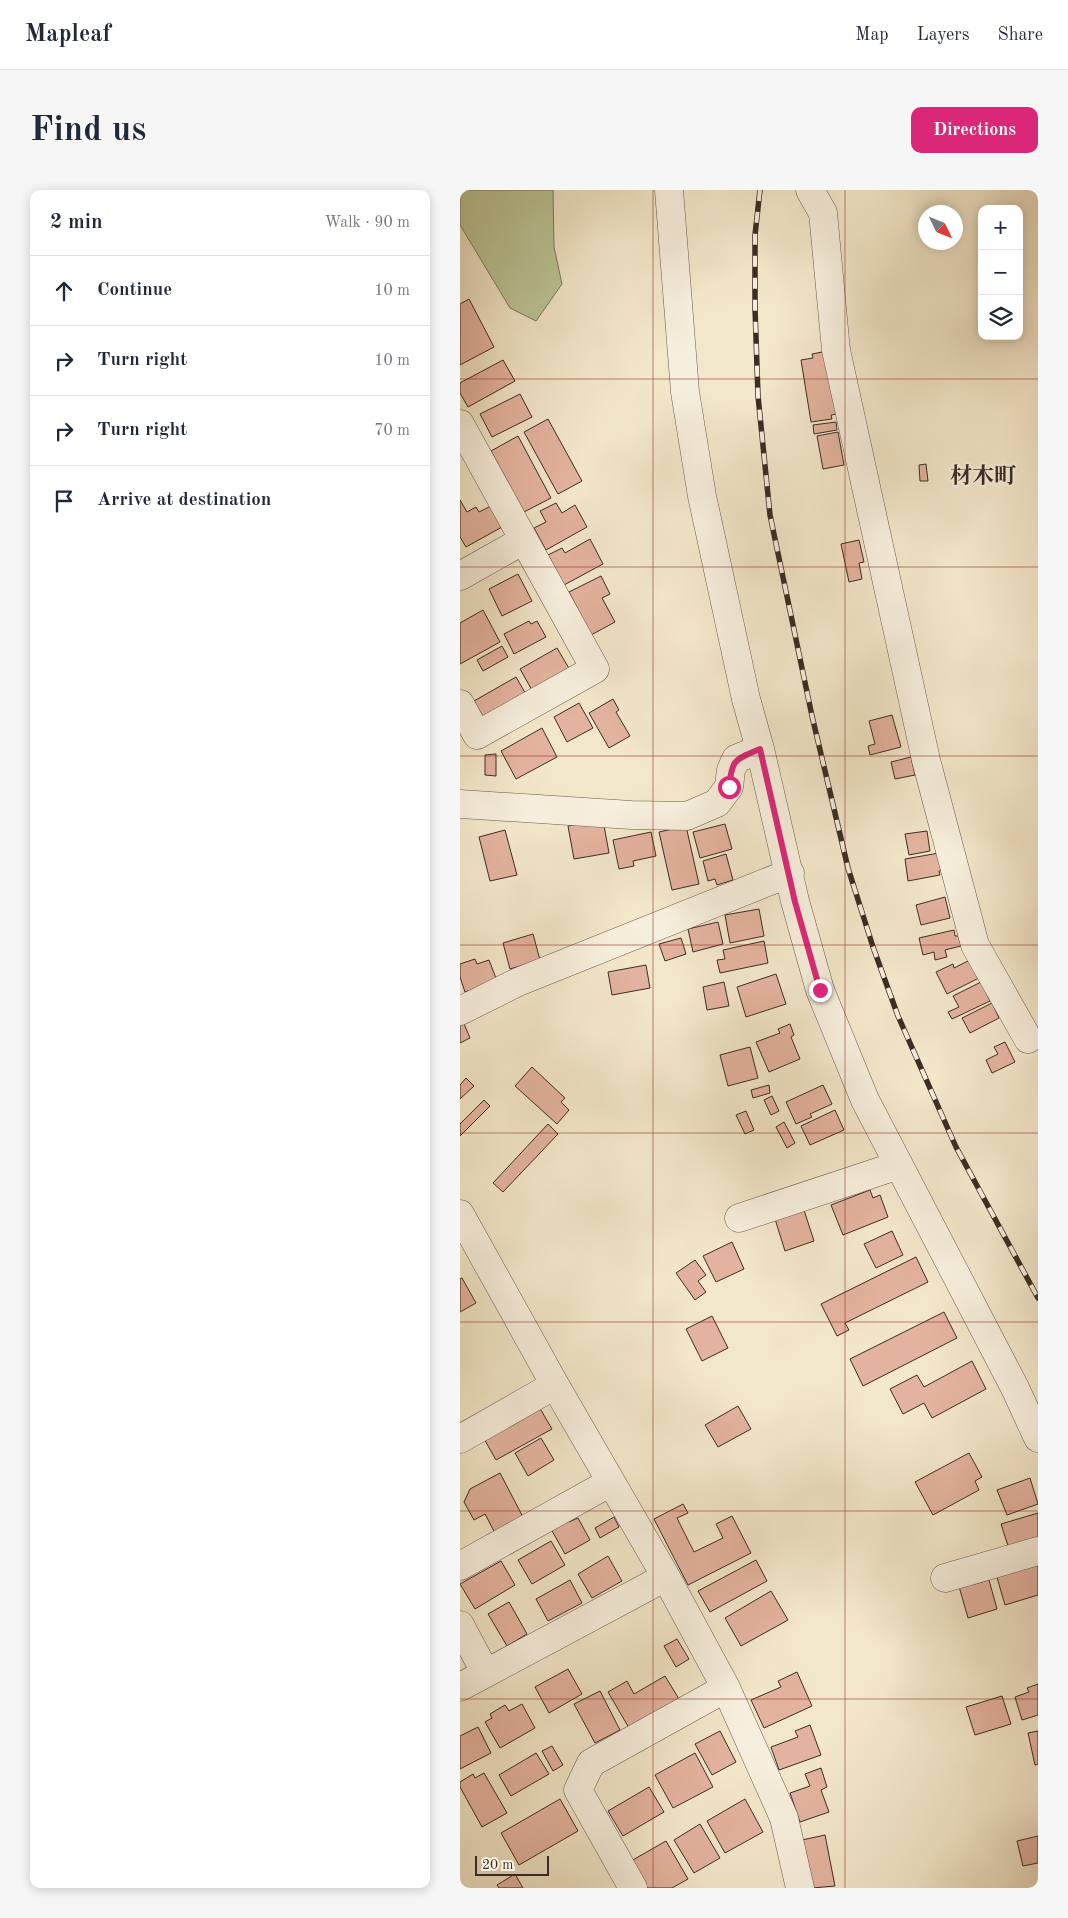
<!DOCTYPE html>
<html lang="en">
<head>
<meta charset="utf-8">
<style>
  body { margin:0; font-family:"Old Standard TT","Noto Serif JP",serif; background:#f6f6f7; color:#1f2937 }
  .controls { position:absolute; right:15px; top:15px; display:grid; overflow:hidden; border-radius:10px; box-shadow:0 2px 12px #0003 }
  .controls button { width:45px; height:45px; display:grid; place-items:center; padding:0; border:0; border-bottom:1px solid #e0e1e3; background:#fff; color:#1f2937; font:25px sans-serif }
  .compass { position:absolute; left:458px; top:15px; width:45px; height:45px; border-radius:50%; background:#fff; box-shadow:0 2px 12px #0003; rotate:133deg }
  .scale { position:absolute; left:15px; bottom:12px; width:74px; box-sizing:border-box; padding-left:5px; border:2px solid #3b2c25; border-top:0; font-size:14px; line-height:18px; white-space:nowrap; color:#3b2c25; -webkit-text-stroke:4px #f7efdd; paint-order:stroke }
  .stop { position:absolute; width:15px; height:15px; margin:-11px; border:4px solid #db2777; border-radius:50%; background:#fff }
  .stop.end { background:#db2777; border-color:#fff; box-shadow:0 1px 5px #0008 }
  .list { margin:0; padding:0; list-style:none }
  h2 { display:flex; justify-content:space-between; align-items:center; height:65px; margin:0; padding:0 20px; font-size:21px }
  h2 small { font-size:16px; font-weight:400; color:#747a83 }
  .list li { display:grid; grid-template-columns:32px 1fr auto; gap:15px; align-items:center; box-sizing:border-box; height:70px; padding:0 20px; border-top:1px solid #e0e1e3 }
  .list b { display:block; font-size:19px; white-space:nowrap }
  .list em { font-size:16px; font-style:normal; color:#747a83 }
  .icon { flex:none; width:28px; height:28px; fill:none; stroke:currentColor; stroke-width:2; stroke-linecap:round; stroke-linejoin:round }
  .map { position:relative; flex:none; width:578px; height:1698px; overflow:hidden; border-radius:10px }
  header { display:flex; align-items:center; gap:30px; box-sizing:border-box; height:70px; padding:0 25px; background:#fff; border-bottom:1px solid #e0e1e3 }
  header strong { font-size:24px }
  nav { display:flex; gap:28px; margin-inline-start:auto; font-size:18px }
  .intro { display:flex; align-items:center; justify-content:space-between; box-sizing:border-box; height:120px; padding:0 30px }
  h1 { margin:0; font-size:35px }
  .button { padding:12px 22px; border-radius:10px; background:#db2777; color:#fff; font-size:18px; font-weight:700 }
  main { display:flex; gap:30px; padding:0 30px }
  aside { flex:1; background:#fff; border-radius:10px; box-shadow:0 2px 12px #0003 }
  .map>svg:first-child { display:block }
  .green { fill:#bcc596; stroke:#7c785e }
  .building { fill:#e4b39f; stroke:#3b2c25 }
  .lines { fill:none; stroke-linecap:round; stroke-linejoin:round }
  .minor-casing { stroke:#695b4e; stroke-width:29 }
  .minor { stroke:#f7efdd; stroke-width:28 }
  .rail-casing { stroke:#3b2c25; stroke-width:5.5 }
  .rail { stroke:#f7efdd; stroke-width:4; stroke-dasharray:11; stroke-linecap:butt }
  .route { stroke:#db2777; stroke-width:6 }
  .grid { fill:none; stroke:#8f2418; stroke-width:1; stroke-opacity:0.55 }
  .labels { text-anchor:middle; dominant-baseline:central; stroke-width:4.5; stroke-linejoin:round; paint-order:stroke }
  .quarter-label { font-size:22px; font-weight:bold; fill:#3b2c25; stroke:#f7efdd }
</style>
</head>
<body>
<header>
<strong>Mapleaf</strong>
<nav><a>Map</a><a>Layers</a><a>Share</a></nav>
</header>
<div class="intro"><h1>Find us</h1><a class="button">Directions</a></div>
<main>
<aside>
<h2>2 min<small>Walk · 90 m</small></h2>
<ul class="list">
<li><svg class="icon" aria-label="ahead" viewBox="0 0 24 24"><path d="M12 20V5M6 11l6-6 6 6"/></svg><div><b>Continue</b></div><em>10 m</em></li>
<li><svg class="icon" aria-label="right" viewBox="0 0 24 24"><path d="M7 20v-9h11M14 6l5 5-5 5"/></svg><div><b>Turn right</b></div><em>10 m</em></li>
<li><svg class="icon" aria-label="right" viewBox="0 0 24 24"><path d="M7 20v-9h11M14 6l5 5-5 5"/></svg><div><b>Turn right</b></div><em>70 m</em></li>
<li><svg class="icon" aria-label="arrive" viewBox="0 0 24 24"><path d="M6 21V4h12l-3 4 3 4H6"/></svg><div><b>Arrive at destination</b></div></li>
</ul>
</aside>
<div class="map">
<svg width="578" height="1698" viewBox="0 0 578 1698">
  <rect width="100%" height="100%" fill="#f3e7ca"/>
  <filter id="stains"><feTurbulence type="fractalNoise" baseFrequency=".004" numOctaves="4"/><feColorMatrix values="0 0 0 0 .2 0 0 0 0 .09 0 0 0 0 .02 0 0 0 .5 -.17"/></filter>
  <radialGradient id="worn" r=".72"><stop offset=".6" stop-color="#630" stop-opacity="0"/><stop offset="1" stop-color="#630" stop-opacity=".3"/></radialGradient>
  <path class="green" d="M0,0H93L94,57L102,94L76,131L50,118L0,35Z"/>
  <path class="building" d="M9,109L34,157L0,175V114Z
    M367,161L377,224L371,225L372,229L351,232L341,170L353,168L352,164Z
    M43,170L55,191L8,217L0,203V193Z
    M60,204L72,227L32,247L20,224Z
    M88,229L122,291L98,304L64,242Z
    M376,232L377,240L354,244L353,235Z
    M378,242L384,275L363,279L357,246Z
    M58,246L91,308L64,322L31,261Z
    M466,274L468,291H460L459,275Z
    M0,310L7,322L16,317L19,322L31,316L42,337L6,357L0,347Z
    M96,313L102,323L115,315L127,337L86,360L74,338L86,332L80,321Z
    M130,349L143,374L104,395L88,365L102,358L105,363Z
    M399,350L404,372L399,373L402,389L389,392L381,354Z
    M58,384L72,411L42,426L29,399Z
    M141,386L150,404L142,408L155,432L131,445L109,402Z
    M23,420L40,452L0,474V433Z
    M69,431L71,434L77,431L86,447L54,464L44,444Z
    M42,456L48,467L23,481L17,470Z
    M97,458L110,480L73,502L60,479Z
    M56,487L67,506L25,530L14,511Z
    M153,509L159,520L156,522L170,546L149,558L129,523Z
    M119,513L133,538L107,552L94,527Z
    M432,525L441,557L410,565L408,556L415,554L409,531Z
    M82,538L97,567L56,589L41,561Z
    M36,564V586L25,585V565Z
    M451,567L455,585L435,589L431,572Z
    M143,630L149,663L114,669L108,636Z
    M265,634L272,659L240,668L233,642Z
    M226,636L239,694L212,700L199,642Z
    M45,640L57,685L30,691L19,647Z
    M467,641L470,661L449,665L445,644Z
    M191,642L196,666L173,671L174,676L159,679L153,650Z
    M479,663L482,680L479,681L480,685L448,691L445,669Z
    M266,664L273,690L257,695L255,689L248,691L243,671Z
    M485,707L490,728L461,735L456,715Z
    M299,719L304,746L270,753L265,725Z
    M258,732L263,754L233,762L228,739Z
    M494,740L495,746H499L501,756L485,760L487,767L475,770L474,762L463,765L459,748Z
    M73,744L80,770L50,779L43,753Z
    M221,748L226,764L205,771L199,754Z
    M304,751L308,773L260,783L257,770L265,769L263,760Z
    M15,769L17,774L29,770L37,791L5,802L0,787V774Z
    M510,770L519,788L487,804L476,782L493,774L494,778Z
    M186,775L190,798L152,805L148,782Z
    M316,784L326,814L286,827L277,797Z
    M264,792L269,816L247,820L243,797Z
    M521,792L530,811L492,829L488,822L499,817L493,806Z
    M532,813L539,828L510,843L502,828Z
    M2,829L10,848L0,853V830Z
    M330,834L334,845L331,847L340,869L309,882L296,852L320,843L318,839Z
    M545,852L555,872L532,883L526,870L538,864L534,857Z
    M290,857L298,888L268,896L260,865Z
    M72,877L105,908L101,912L109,920L97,934L55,896Z
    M6,888L14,896L0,909V895Z
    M309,895L310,903L293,908L291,900Z
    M363,895L372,914L350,924L352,927L336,934L326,912Z
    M312,906L319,921L311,925L304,910Z
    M24,910L30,916L0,946V934Z
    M375,920L384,940L350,955L341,936Z
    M286,921L294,940L285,944L276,925Z
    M324,932L335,953L327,958L316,937Z
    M88,934L98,944L43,1002L33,993Z
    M410,1000L413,1008L420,1005L428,1027L383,1045L371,1015Z
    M344,1020L354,1051L325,1061L315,1029Z
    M432,1041L443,1065L416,1078L404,1054Z
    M272,1052L284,1079L256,1092L243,1066Z
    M456,1067L468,1092L385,1133L389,1140L377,1146L361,1114Z
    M235,1070L246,1085L238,1091L246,1102L235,1110L216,1083Z
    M2,1088L16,1113L0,1122V1089Z
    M484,1122L497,1148L403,1196L390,1169Z
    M252,1126L268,1158L242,1171L226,1139Z
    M512,1171L526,1199L472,1228L464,1213L443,1224L430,1199L457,1185L464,1197Z
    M78,1215L92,1239L36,1270L23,1247Z
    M278,1216L291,1239L258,1257L245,1235Z
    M81,1248L94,1270L68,1286L55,1263Z
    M509,1263L522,1287L515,1291L519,1300L473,1325L455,1292Z
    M40,1283L63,1327L35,1343L25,1324L14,1330L4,1312L10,1299Z
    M570,1288L578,1314L547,1325L537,1300Z
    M223,1314L228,1323L217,1328L234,1362L263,1348L256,1334L272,1326L291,1363L228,1395L194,1329Z
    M578,1323V1350L549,1359L541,1334Z
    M154,1327L159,1337L140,1348L135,1338Z
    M118,1328L130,1350L105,1364L91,1339L108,1329L109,1332Z
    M91,1351L105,1375L72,1394L58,1370Z
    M148,1366L162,1391L132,1408L118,1384Z
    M296,1370L307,1391L250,1422L238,1401Z
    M41,1371L55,1395L15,1419L0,1394Z
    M578,1371V1405L545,1415L536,1384Z
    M512,1388L514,1394L529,1390L537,1419L508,1428L498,1393Z
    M110,1390L122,1413L88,1431L76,1409Z
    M311,1401L328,1430L281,1456L265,1428Z
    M49,1412L67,1444L47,1456L28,1424Z
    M217,1449L229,1469L216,1477L204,1456Z
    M108,1479L122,1504L89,1523L75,1497Z
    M337,1482L352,1516L304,1538L291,1510L321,1497L318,1491Z
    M205,1486L219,1509L169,1538L148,1502L167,1491L174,1504Z
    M578,1494V1525L562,1530L555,1507L569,1502L567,1498Z
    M140,1501L160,1540L135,1553L114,1514Z
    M542,1506L551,1534L515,1545L506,1517Z
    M62,1514L75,1538L40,1558L25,1532L32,1528L30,1524L45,1515L49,1521Z
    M350,1535L361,1565L319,1580L311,1557L338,1547L335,1541Z
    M18,1537L31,1563L0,1579V1546Z
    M260,1541L276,1572L252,1585L235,1554Z
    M578,1541V1574L575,1575L568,1543Z
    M92,1556L103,1575L93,1581L82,1561Z
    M76,1563L89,1584L51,1606L39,1585Z
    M235,1563L253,1597L213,1618L195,1585Z
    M361,1578L367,1597L361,1600L369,1622L340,1632L330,1603L350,1596L345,1584Z
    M24,1583L47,1623L22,1637L0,1597V1592L13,1584L15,1588Z
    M189,1597L204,1622L163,1646L148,1621Z
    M100,1609L118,1641L59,1675L41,1643Z
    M285,1609L303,1642L265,1663L247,1631Z
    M240,1634L260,1668L234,1683L214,1650Z
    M365,1645L375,1696L352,1698L342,1650Z
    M578,1646V1673L563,1676L557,1651Z
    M206,1651L228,1689L212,1698H187L171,1671Z
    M55,1684L63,1698H39L37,1695Z"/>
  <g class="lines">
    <defs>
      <path id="minor" d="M209,0L225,202L242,306L286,509L300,559L335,711L360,800L405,910L555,1198L578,1248
        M350,0L363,23L376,160L466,570L515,755L568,849
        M0,234L135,479L17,545L0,514
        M0,386L64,350
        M0,614L171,625L227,626L257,613L269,597L271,580L276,569L300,559
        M0,821L58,792L330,683
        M0,1024L95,1195L206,1387L266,1498L324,1628L340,1698
        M279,1028L439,975
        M0,1249L95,1195
        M0,1376L151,1292
        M485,1388L578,1361
        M0,1435L25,1482
        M0,1497L206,1387
        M173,1698L118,1600L131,1573L266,1498"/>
    </defs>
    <use href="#minor" class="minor-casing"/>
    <use href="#minor" class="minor"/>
    <defs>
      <path id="rail" d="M300,0L295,45V118L298,206L310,325L352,526L388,678L413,757L438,826L496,957L578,1108"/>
    </defs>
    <use href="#rail" class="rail-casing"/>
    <use href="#rail" class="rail"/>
  </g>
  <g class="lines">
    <path class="route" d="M269,597C272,568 275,570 300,559L335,712L360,800"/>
  </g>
  <path class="grid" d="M193,0V1698M385,0V1698M0,189H578M0,377H578M0,566H578M0,755H578M0,943H578M0,1132H578M0,1321H578M0,1509H578"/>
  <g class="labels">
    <g class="quarter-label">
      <text x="523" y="287">材木町</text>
    </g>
  </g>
  <rect width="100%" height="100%" filter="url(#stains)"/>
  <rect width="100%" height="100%" fill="url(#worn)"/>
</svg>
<div class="controls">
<button>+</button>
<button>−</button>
<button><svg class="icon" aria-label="layers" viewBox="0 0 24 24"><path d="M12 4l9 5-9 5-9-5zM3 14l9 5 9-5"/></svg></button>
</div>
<svg class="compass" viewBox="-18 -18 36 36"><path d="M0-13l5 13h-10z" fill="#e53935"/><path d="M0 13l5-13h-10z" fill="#747a83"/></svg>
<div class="scale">20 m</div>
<div class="stop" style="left:269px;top:597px"></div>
<div class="stop end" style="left:360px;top:800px"></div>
</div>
</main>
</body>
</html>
